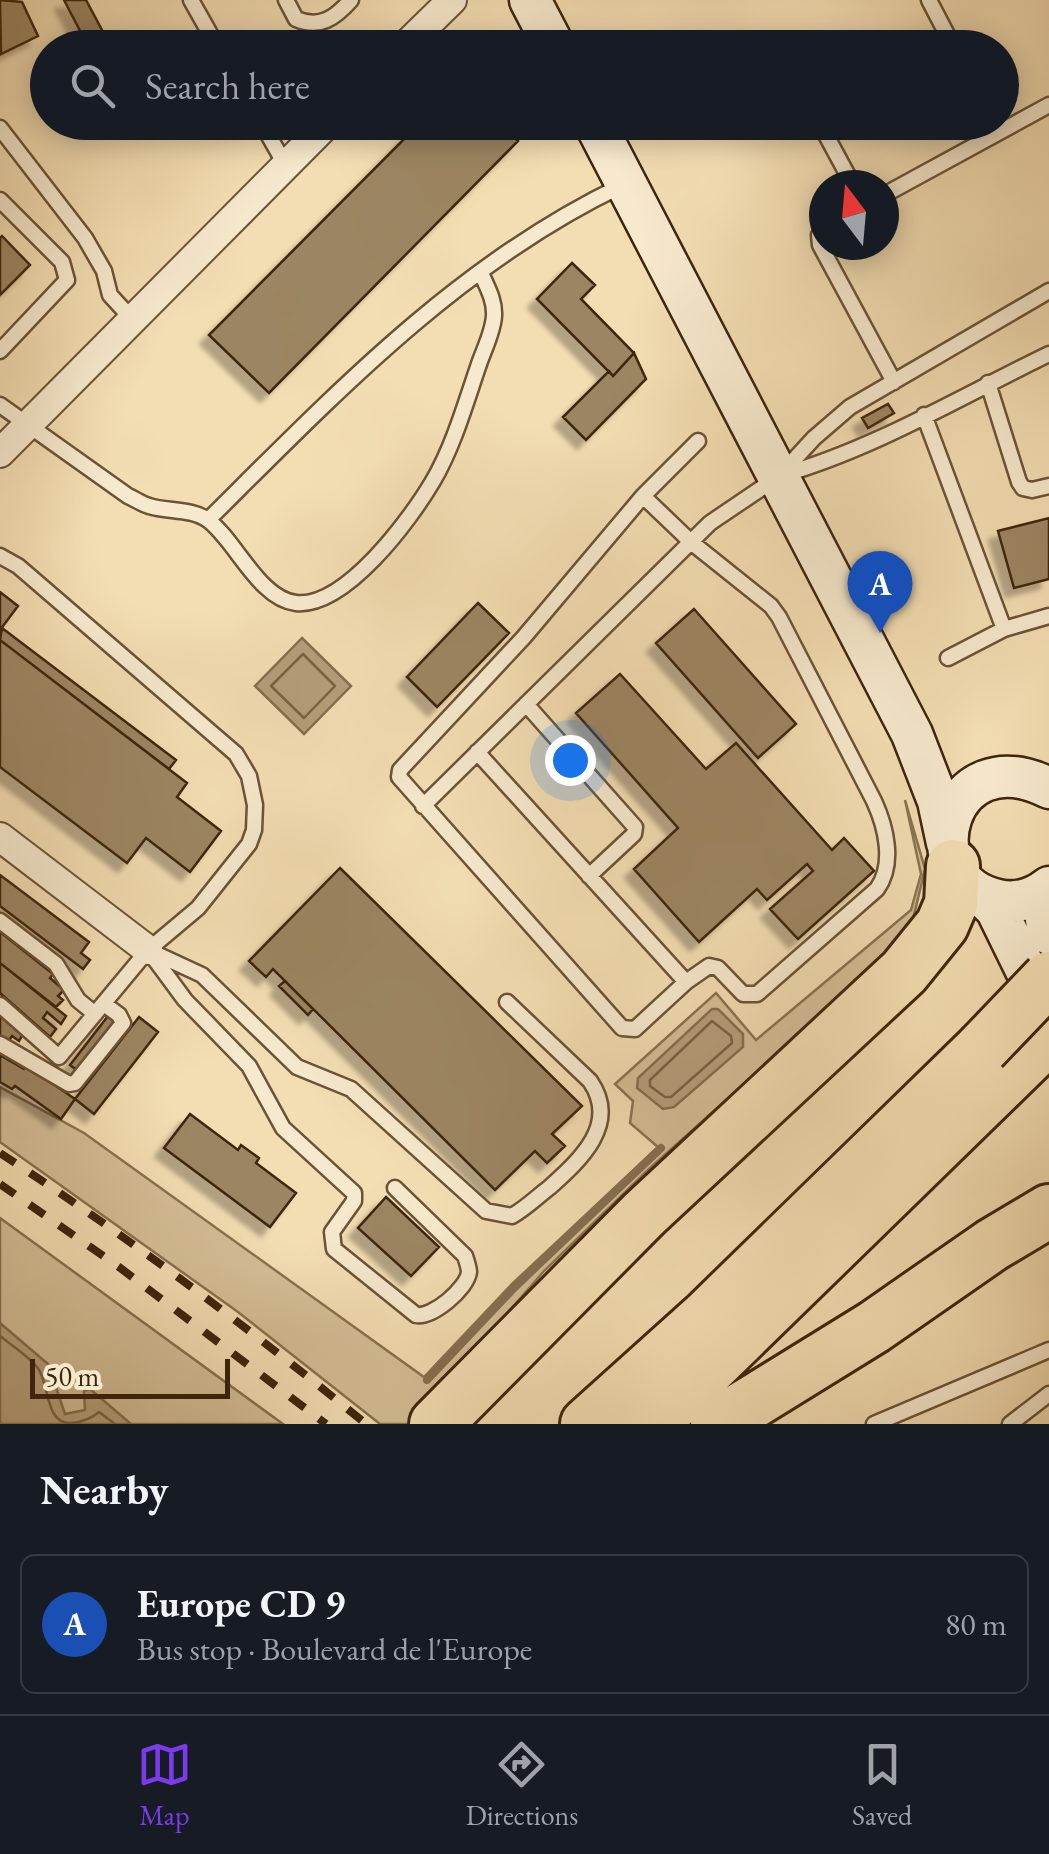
<!DOCTYPE html>
<html lang="en">
<head>
<meta charset="utf-8">
<style>
  body { margin:0; font-family:"EB Garamond",serif; background:#20242c; color:#f1f3f6 }
  .compass { position:absolute; left:809px; top:170px; width:90px; height:90px; border-radius:50%; background:#171b24; box-shadow:0 5px 25px #0003; rotate:344deg }
  .scale { position:absolute; left:30px; bottom:25px; width:200px; box-sizing:border-box; padding-left:10px; border:5px solid #3e250c; border-top:0; font-size:28px; line-height:35px; white-space:nowrap; color:#3e250c; -webkit-text-stroke:8px #f7e9cd; paint-order:stroke }
  .you { position:absolute; left:570px; top:760px; width:35px; height:35px; margin:-25px; border:8px solid #fff; border-radius:50%; background:#1a73e8; box-shadow:0 0 0 15px #1a73e833 }
  .badge { display:grid; place-items:center; width:65px; height:65px; border-radius:50%; background:#7c3aed; color:#fff; font-size:32px; font-weight:700 }
  .pin { position:absolute; translate:-50% -82px; filter:drop-shadow(0 2px 5px #0008) }
  .pin::after { content:''; position:absolute; top:52px; width:35px; height:30px; background:inherit; clip-path:polygon(0 0,100% 0,50% 100%) }
  .list { margin:0; padding:0; list-style:none }
  h2 { display:flex; justify-content:space-between; align-items:center; height:130px; margin:0; padding:0 40px; font-size:42px }
  h2 small { font-size:32px; font-weight:400; color:#9ea1a6 }
  .list li { display:grid; grid-template-columns:65px 1fr auto; gap:30px; align-items:center; box-sizing:border-box; height:140px; margin:0 20px 20px; padding:0 20px; border:2px solid #363941; border-radius:15px }
  .list b { display:block; font-size:38px; white-space:nowrap }
  .list p { margin:0; font-size:32px; white-space:nowrap; color:#9ea1a6 }
  .list em { font-size:32px; font-style:normal; color:#9ea1a6 }
  .icon { flex:none; width:55px; height:55px; fill:none; stroke:currentColor; stroke-width:2; stroke-linecap:round; stroke-linejoin:round }
  .map { position:relative; flex:none; width:1049px; height:1424px; overflow:hidden }
  .search { position:absolute; background:#171b24; box-shadow:0 5px 25px #0003; left:30px; right:30px; top:30px; height:110px; display:flex; align-items:center; gap:25px; box-sizing:border-box; padding:0 35px; border-radius:55px; color:#9ea1a6; font-size:38px }
  .sheet { height:290px; background:#171b24 }
  nav { display:flex; justify-content:space-around; align-items:center; box-sizing:border-box; height:140px; border-top:2px solid #363941; background:#171b24; font-size:28px; color:#9ea1a6 }
  nav a { display:grid; justify-items:center; gap:5px }
  nav .on { color:#7c3aed }
  .map>svg:first-child { display:block }
  .green { fill:#d4be96; stroke:#897251; stroke-width:2.5 }
  .water { fill:#b59e7a; stroke:#856e4e; stroke-width:2.5 }
  .lines { fill:none; stroke-linecap:round; stroke-linejoin:round }
  .shore { stroke:#7a6243; stroke-width:2.5 }
  .stream { stroke:#856e4e; stroke-width:8 }
  .building { fill:#9c8562; stroke:#3e250c; stroke-width:2.5; filter:url(#shadow) }
  .lane-casing { stroke:#6b5336; stroke-width:19 }
  .street-casing { stroke:#6b5336; stroke-width:32 }
  .secondary-casing { stroke:#3e250c; stroke-width:45 }
  .highway-casing { stroke:#3e250c; stroke-width:58 }
  .lane { stroke:#f7e9cd; stroke-width:14 }
  .street { stroke:#f7e9cd; stroke-width:28 }
  .secondary { stroke:#f7e9cd; stroke-width:40 }
  .highway { stroke:#f3ddb2; stroke-width:52 }
  .rail { stroke:#3e250c; stroke-width:8; stroke-dasharray:18 18; stroke-linecap:butt }
  .highway-bridge-casing { stroke:#3e250c; stroke-width:58; stroke-linecap:butt }
  .highway-bridge { stroke:#f3ddb2; stroke-width:52 }
</style>
</head>
<body>
<div class="map">
<svg width="1049" height="1424" viewBox="0 0 1049 1424">
  <defs>
    <filter id="shadow"><feDropShadow dx="-9" dy="9" stdDeviation="2.5" flood-color="#0004"/></filter>
  </defs>
  <rect width="100%" height="100%" fill="#f3ddb2"/>
  <filter id="stains"><feTurbulence type="fractalNoise" baseFrequency=".002" numOctaves="4"/><feColorMatrix values="0 0 0 0 .2 0 0 0 0 .09 0 0 0 0 .02 0 0 0 .5 -.17"/></filter>
  <radialGradient id="worn" r=".72"><stop offset=".6" stop-color="#630" stop-opacity="0"/><stop offset="1" stop-color="#630" stop-opacity=".3"/></radialGradient>
  <path class="green" d="M905,800L925,869L913,919L900,945L650,1168L544,1271L411,1424H380L238,1312L0,1142V1087L84,1133L424,1377L512,1284L658,1147L630,1123L633,1101L615,1084L716,993L756,1040L911,910L921,874Z
    M0,1218L283,1424H0Z"/>
  <path class="water" d="M302,638L351,686L304,734L255,686Z
    M712,1009H718L743,1034V1047L674,1107L663,1109L637,1088L638,1078Z
    M0,1323L48,1364L65,1414L85,1410L84,1391L90,1389L131,1424H0Z"/>
  <g class="lines">
    <path class="shore" d="M303,654L335,686L304,718L271,686Z
      M712,1021L731,1036L732,1043L671,1097H665L650,1086V1080Z
      M0,1336C12,1346 27,1355 37,1367C50,1382 44,1424 71,1423C83,1422 91,1419 99,1412L115,1424"/>
    <path class="stream" d="M427,1380L515,1287L661,1148"/>
  </g>
  <path class="building" d="M0,0L22,2L38,36L1,54Z
    M64,0H86L110,45L89,48Z
    M421,122H498L518,141L269,393L209,335Z
    M2,236L30,265L0,295V238Z
    M572,263L595,285L581,299L634,353L613,376L537,299Z
    M634,353L646,379L586,440L563,417L609,371L613,376Z
    M888,404L894,413L868,428L862,418Z
    M1049,518V579L1014,588L998,531Z
    M0,592L18,606L0,630Z
    M478,603L509,633L437,707L407,677Z
    M694,609L796,724L758,758L656,643Z
    M2,628L176,760L169,769L0,640Z
    M0,640L187,783L177,797L221,831L190,872L146,838L127,863L0,767Z
    M620,674L706,769L736,743L832,850L844,838L874,871L798,939L770,909L813,871L807,864L767,900L757,889L699,942L634,869L678,828L576,713Z
    M340,868L582,1106L552,1134L565,1146L547,1163L535,1151L495,1190L273,969L266,977L249,961Z
    M0,875L89,942L81,953L90,960L83,969L0,906Z
    M0,932L53,974L50,978L64,990L58,996L63,1000L56,1007L0,963Z
    M0,963L66,1016L61,1024L47,1012L43,1018L56,1029L50,1037L0,993Z
    M285,981L313,1009L308,1015L279,986Z
    M0,1012L18,1025L16,1030L23,1034L19,1041L12,1036L8,1042L0,1036Z
    M108,1016L117,1023L79,1072L70,1065Z
    M139,1017L158,1032L94,1114L75,1099Z
    M0,1055L24,1069L27,1066L75,1099L61,1119L15,1086L12,1089L0,1082Z
    M190,1114L238,1150L241,1145L259,1158L256,1163L296,1193L270,1227L164,1148Z
    M386,1197L439,1247L411,1276L358,1228Z"/>
  <g class="lines">
    <defs>
      <path id="lane" d="M191,0L218,48
        M286,0L296,19C320,29 335,18 351,0
        M929,0L954,48
        M261,122L286,166
        M819,122L853,185
        M0,128L85,238L104,271L110,295L132,319
        M884,195L1049,105
        M0,200L62,262L67,280L0,351
        M824,228L819,235L820,245L894,382
        M1049,291L850,407L814,438L779,476C874,449 960,397 1049,354
        M988,383L1019,482L1023,488L1032,490L1049,486
        M0,405L128,496C135,499 142,504 149,506C168,512 191,508 208,520C236,541 259,599 296,603C345,608 410,520 433,481C453,447 465,405 478,367C483,351 493,333 494,316C495,300 487,287 481,273
        M924,415L1004,629
        M643,496L691,542L771,606L779,617L874,801C886,827 895,864 877,889L757,994H743L718,968L709,966L686,982L635,1029L622,1028L399,777L400,770L524,637L643,496L698,441
        M208,520C334,395 458,264 621,186
        M0,556L18,566L236,754L249,776L255,805L254,830L249,844L198,908L148,950L59,1057L0,1005
        M948,658L1004,629L1049,616
        M526,704L635,827L634,834L589,876
        M477,752L686,982
        M423,806L710,523L775,479
        M0,921L56,964L78,1000L95,1014
        M0,1044L69,1084L75,1083L123,1023L119,1015L104,1004
        M395,1188L465,1256C466,1259 469,1268 469,1272C467,1289 432,1318 416,1315L334,1249L332,1232L354,1201V1193L283,1128L249,1066L185,1000L148,950L202,975L297,1067L351,1089L486,1211L512,1216C526,1208 537,1197 550,1187C580,1160 620,1124 590,1081L507,1002
        M874,1424L1049,1350
        M1010,1424L1049,1394"/>
      <path id="street" d="M403,48L452,0
        M0,453L329,122
        M0,837L148,950"/>
      <path id="secondary" d="M530,0L555,48
        M594,122L912,734L938,801L947,843
        M1049,788C946,736 909,881 998,900C1016,904 1034,899 1049,887
        M983,896L996,909L1048,1015
        M1049,902L1046,920L1049,934"/>
      <path id="highway" d="M436,1424L644,1214L904,972L942,925L951,904L953,866
        M587,1424L707,1316L982,1048
        M652,1424L1049,1037
        M717,1424L874,1327L992,1245L1049,1211"/>
    </defs>
    <use href="#lane" class="lane-casing"/>
    <use href="#street" class="street-casing"/>
    <use href="#secondary" class="secondary-casing"/>
    <use href="#highway" class="highway-casing"/>
    <use href="#lane" class="lane"/>
    <use href="#street" class="street"/>
    <use href="#secondary" class="secondary"/>
    <use href="#highway" class="highway"/>
    <path class="rail" d="M0,1153C127,1236 249,1328 366,1424
      M0,1184L119,1267L326,1424"/>
    <defs>
      <path id="highway-bridge" d="M982,1048L1049,978"/>
    </defs>
    <use href="#highway-bridge" class="highway-bridge-casing"/>
    <use href="#highway-bridge" class="highway-bridge"/>
  </g>
  <rect width="100%" height="100%" filter="url(#stains)"/>
  <rect width="100%" height="100%" fill="url(#worn)"/>
</svg>
<svg class="compass" viewBox="-18 -18 36 36"><path d="M0-13l5 13h-10z" fill="#e53935"/><path d="M0 13l5-13h-10z" fill="#9ea1a6"/></svg>
<div class="scale">50 m</div>
<div class="you"></div>
<div class="pin badge" style="left:880px;top:633px;background:#1a4fb4">A</div>
<div class="search"><svg class="icon" aria-label="search" viewBox="0 0 24 24"><circle cx="10" cy="10" r="6"/><path d="M15 15l6 6"/></svg>Search here</div>
</div>
<section class="sheet">
<h2>Nearby<small></small></h2>
<ul class="list">
<li><span class="badge" style="background:#1a4fb4">A</span><div><b>Europe CD 9</b><p>Bus stop · Boulevard de l'Europe</p></div><em>80 m</em></li>
</ul>
</section>
<nav>
<a class="on"><svg class="icon" aria-label="map" viewBox="0 0 24 24"><path d="M3 6l6-2 6 2 6-2v14l-6 2-6-2-6 2zM9 4v14M15 6v14"/></svg>Map</a>
<a><svg class="icon" aria-label="directions" viewBox="0 0 24 24"><path d="M12 3l9 9-9 9-9-9zM9 14v-3h6M13 9l2 2-2 2"/></svg>Directions</a>
<a><svg class="icon" aria-label="saved" viewBox="0 0 24 24"><path d="M7 4h10v16l-5-4-5 4z"/></svg>Saved</a>
</nav>
</body>
</html>
